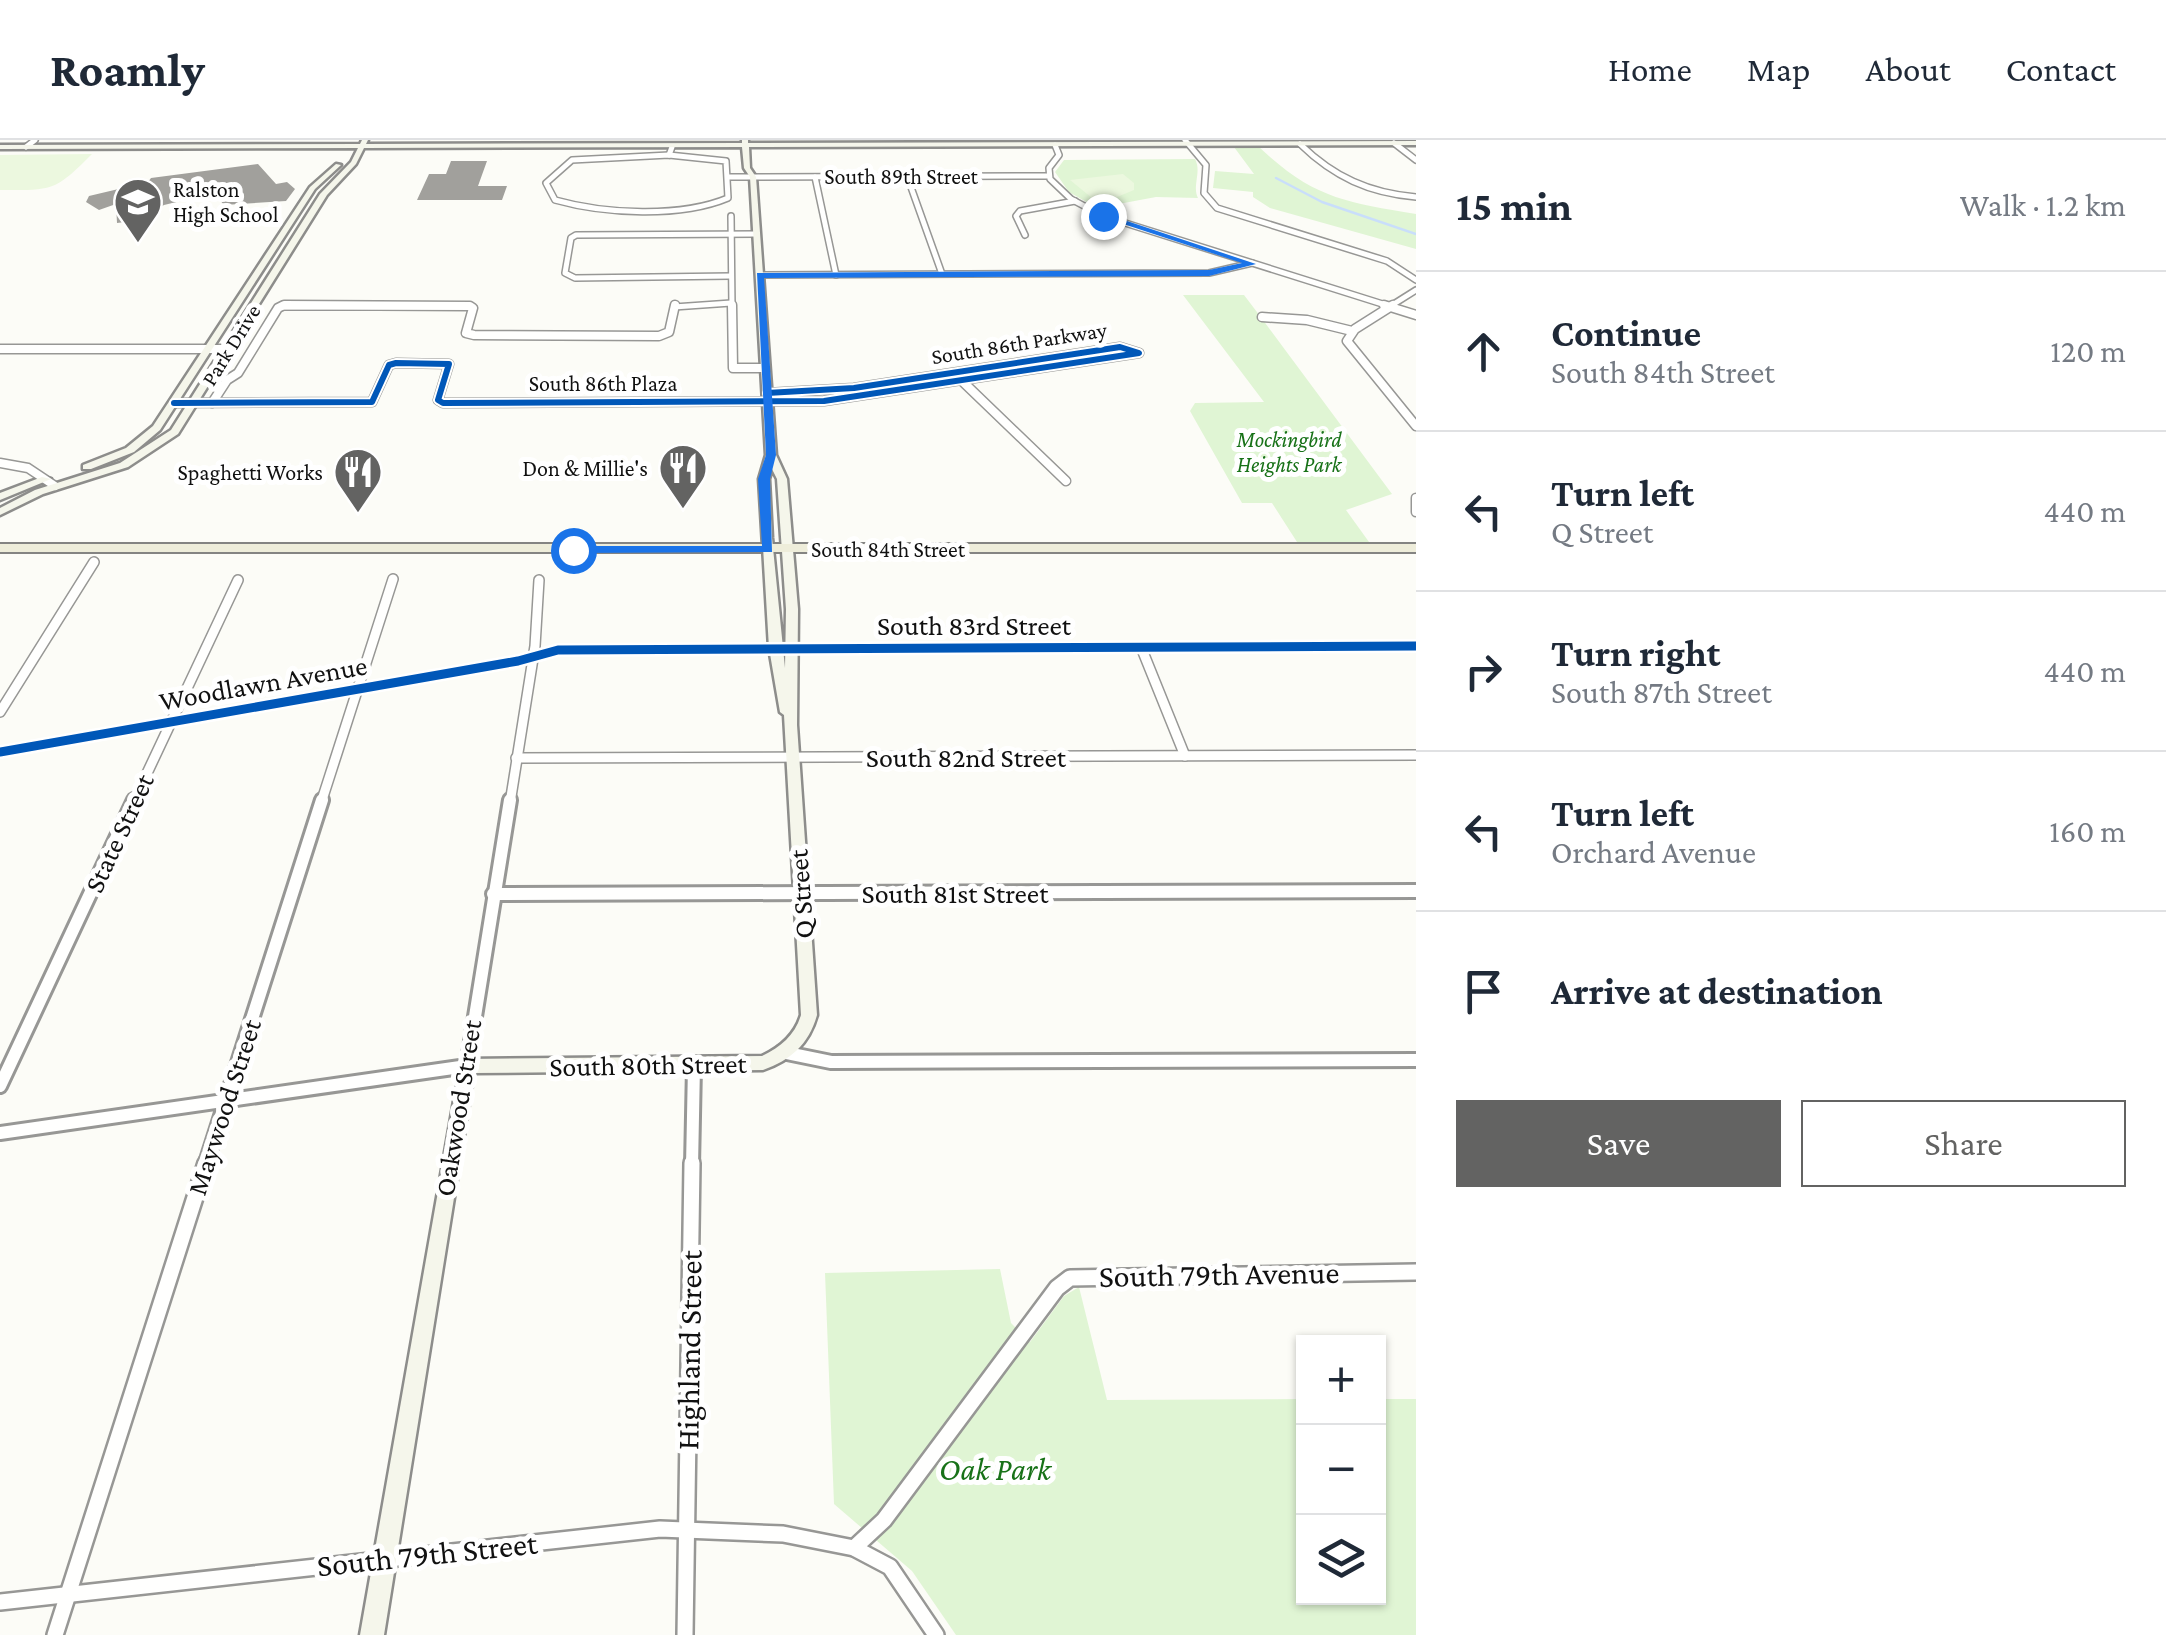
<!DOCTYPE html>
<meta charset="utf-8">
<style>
:root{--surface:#fff;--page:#f6f6f7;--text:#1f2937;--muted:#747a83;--line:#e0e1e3;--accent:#636362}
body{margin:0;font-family:"Crimson Pro",serif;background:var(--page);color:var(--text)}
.controls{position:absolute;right:30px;bottom:30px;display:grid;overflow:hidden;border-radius:0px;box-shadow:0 2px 8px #0004}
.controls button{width:90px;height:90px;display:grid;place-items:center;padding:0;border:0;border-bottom:2px solid var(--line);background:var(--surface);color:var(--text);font:50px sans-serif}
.stop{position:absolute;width:30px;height:30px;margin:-22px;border:8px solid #1a73e8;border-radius:50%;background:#fff}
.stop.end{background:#1a73e8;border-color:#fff;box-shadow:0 2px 10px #0008}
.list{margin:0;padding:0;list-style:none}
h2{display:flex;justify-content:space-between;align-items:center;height:130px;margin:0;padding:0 40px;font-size:42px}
h2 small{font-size:32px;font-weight:400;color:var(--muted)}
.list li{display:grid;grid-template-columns:65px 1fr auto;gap:30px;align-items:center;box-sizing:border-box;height:160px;padding:0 40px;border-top:2px solid var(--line)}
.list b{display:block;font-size:38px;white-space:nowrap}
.list p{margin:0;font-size:32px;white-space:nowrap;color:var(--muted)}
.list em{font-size:32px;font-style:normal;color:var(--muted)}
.actions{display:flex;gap:20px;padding:30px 40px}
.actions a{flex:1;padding:22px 0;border:2px solid var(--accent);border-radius:0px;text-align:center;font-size:35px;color:var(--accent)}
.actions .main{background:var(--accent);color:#fff}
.icon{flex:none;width:55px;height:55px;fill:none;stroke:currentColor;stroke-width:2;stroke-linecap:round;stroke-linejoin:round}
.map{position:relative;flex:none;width:1416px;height:1495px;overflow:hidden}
header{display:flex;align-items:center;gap:60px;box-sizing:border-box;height:140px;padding:0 50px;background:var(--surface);border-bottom:2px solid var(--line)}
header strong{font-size:48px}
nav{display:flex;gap:55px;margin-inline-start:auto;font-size:35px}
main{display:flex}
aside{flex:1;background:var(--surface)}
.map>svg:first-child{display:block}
.green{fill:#e0f5d4}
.pitch{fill:#ecf8df}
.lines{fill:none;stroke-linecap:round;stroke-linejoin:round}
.stream{stroke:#c9defb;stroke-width:2.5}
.building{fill:#a1a09c}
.street-far4-casing{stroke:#979795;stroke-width:8}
.street-far3-casing{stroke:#979795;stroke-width:11}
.street-far2-casing{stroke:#979795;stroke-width:12}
.street-far1-casing{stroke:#979795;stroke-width:18}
.street-casing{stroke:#979795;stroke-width:20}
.secondary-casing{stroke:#8d8d8b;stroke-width:5}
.primary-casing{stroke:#848482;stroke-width:4}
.street-far4{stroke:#fffffe;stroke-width:5}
.street-far3{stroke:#fffffe;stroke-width:8}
.street-far2{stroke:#fffffe;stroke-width:9}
.street-far1{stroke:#fffffe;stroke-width:12}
.street{stroke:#fffffe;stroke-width:15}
.secondary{fill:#f5f6eb;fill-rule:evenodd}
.primary{fill:#eeedda;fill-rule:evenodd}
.cycleway-far1-casing{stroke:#fff;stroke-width:10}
.cycleway-casing{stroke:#fff;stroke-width:14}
.cycleway-far1{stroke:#0057b8;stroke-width:6}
.cycleway{stroke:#0057b8;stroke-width:9}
.route{fill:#1a73e8}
.labels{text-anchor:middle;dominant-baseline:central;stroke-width:10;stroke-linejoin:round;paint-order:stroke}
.far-street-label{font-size:22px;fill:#111;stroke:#fff}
.far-poi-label{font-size:22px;fill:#111;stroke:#fff;text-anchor:end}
.far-park-label{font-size:22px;font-style:italic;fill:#187218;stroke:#fff}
.street-label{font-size:28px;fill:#111;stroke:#fff}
.near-street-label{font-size:32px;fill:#111;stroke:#fff}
.near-park-label{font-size:32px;font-style:italic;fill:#187218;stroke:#fff}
</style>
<header>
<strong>Roamly</strong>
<nav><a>Home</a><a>Map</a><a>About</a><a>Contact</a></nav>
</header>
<main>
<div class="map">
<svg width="1416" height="1495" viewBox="0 0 1416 1495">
<rect width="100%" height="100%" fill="#fcfcf7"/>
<g class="green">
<path d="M1234,7h25c54,51 85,55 157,67v35l-146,-41 -17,-11v-5l-40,-4 2,-17 39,3z"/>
<path d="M1195,19c7,13 -3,26 3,39l-42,-1 -59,11 -28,-16 -14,-20 9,-12z"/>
<path d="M1183,155h61l16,21 132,178 -46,16 23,32h-72l-25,-39h-30l-52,-92 5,-8 69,-1z"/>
<path d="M1000,1129l11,54 19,19 34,-46 15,-9 28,113 196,-1 1,199h74l1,-199h37v236h-460l-44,-64 -78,-67 -9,-231z"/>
</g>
<g class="pitch">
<path d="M92,14c-38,38 -39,36 -92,36v-35z"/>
<path d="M1123,34l11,9v7l-17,7 -25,1 -22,-18z"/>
</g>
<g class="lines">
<path class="stream" d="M1276,38l46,24 94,32"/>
</g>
<g class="building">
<path d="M451,21h36l-9,25h29l-5,14h-85l12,-26h17z"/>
<path d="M258,24l18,20 11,-2 8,7 -9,12 -62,4 -10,-12 -50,12 -8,5 1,8 -40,5 -1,-19 -17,6 -13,-8 3,-6 59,-14 3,-4z"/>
</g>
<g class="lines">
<g class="street-far4-casing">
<g id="street-far4">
<path d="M1185,0l21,25 -2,28 13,15 170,53 29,19"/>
<path d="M1394,3l22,17"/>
<path d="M1300,4c34,33 69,49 116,53"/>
<path d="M1055,5l4,10 -10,13 1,11 21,20 32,17 289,91"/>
<path d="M26,7l9,-7"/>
<path d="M669,15l57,6 2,37c-48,20 -123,16 -173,2l-9,-17 26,-23z"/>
<path d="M669,15l3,-8"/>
<path d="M907,36l35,98"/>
<path d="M728,37l321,-1"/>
<path d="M815,37l21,98"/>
<path d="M731,76l1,91"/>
<path d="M1025,95l-9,-19 4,-5 55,-10"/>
<path d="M760,135l449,-2 43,-10"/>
<path d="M731,136l-156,2 -10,-5 6,-35 5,-3 181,-1"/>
<path d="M279,167h193"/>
<path d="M674,167l57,-4"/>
<path d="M1389,167l27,-17"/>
</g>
</g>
<g class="street-far3-casing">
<g id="street-far3">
<path d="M732,165l1,63h33"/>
<path d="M1384,165l32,10"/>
<path d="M1393,165l-38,24 -8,12 69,85"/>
<path d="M1262,177l45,3 45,11"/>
<path d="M0,209h228"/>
<path d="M961,240l105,101"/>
<path d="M174,263l198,-1 17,-37 7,-2 53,1 -11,36 5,3 381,-2 315,-48 -19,-6 -266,41 -87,5"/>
<path d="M212,263l15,-23 11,-7 40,-65 6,-3 186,1 3,2 -7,25 8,2 185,1 10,-4 6,-27"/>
<path d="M0,323l28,5 27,18"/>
<path d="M1416,358v14"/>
</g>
</g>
<g class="street-far2-casing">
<g id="street-far2">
<path d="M1141,507l44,109"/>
<path d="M0,572l94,-150"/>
<path d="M0,612l518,-91 40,-11 858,-4"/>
<path d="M516,618l900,-3"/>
<path d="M133,663l105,-223"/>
<path d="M321,663l72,-224"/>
<path d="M510,663l25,-157 4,-66"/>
</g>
</g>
<g class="street-far1-casing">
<g id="street-far1">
<path d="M493,754l923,-3"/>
<path d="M782,912l49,10 585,-2"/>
<path d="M0,946l134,-286"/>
<path d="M0,993l467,-67 43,-266"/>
<path d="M205,1026l117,-366"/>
<path d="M692,1026l2,-100"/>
</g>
</g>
<g class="street-casing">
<g id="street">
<path d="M854,1408l30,-28 173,-232 13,-10 346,-6"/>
<path d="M0,1462l660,-73 123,5 71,14 36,19 46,68"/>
<path d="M55,1495l151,-472"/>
<path d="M685,1495l7,-472"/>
</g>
</g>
<g class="secondary-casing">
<g id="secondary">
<path d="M362,0h6l-2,4 376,-1v-3h6v3l668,-2v4l-667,2 1,21 6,9 20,278 11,24 11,130 -1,116 20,290c-8,29 -26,45 -54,55l-289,3 -90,562h-24l101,-574 6,-2 295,-3c19,-9 33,-21 39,-41l-17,-300 -4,-3 -11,-64 -10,-169 7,-24 -16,-278 -6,-9 -2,-21 -378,1 -8,16 -29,31 -149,239 -50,33 -85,27 -43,21v-7l35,-18 85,-27 51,-33 149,-236 31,-32 7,-14 -358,1v-4l360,-1zM772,329l5,10 9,130 -1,59 -13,-130 -3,-59z"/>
<path d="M336,24l5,1 -26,24 -155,241 -26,22 -43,17h-8v-4l43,-17 27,-22 157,-239z"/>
<path d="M42,337l9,2 -51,21v-7z"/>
</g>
</g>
<g class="primary-casing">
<rect id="primary" x="0" y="404" width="1416" height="8"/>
</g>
<use href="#street-far4" class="street-far4"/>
<use href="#street-far3" class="street-far3"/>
<use href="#street-far2" class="street-far2"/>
<use href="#street-far1" class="street-far1"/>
<use href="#street" class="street"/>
<use href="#secondary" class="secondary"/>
<use href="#primary" class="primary"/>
<g class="cycleway-far1-casing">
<path id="cycleway-far1" d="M174,263l198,-1 17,-37 7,-2 53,1 -11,36 5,3 381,-2 315,-48 -19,-6 -266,41 -87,5"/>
</g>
<g class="cycleway-casing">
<path id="cycleway" d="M0,612l518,-91 40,-11 858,-4"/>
</g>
<use href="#cycleway-far1" class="cycleway-far1"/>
<use href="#cycleway" class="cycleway"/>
</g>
<path class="route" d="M1106,74l150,50 -47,12 -445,2 12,177 -6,24 2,73 -199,1 -6,-3 6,-4h189l-4,-67 8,-24 -9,-182 452,-3 33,-7 -143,-47z"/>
<defs>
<g id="school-pin" transform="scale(2.5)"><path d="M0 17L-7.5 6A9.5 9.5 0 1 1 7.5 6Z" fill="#636362" stroke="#fff"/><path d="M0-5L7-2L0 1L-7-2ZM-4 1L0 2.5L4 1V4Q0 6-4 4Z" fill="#fff"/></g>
<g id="restaurant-pin" transform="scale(2.5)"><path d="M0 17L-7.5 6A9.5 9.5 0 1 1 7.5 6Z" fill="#636362" stroke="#fff"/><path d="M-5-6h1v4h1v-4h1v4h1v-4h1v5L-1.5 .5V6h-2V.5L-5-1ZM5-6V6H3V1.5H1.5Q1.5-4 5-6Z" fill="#fff"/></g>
</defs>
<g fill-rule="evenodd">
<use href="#school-pin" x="138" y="62"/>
<use href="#restaurant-pin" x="683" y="328"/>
<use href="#restaurant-pin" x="358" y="332"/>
</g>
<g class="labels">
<g class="far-street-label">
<text x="901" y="36">South 89th Street</text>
<text transform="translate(1019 203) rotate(-9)">South 86th Parkway</text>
<text transform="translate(231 205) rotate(-58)">Park Drive</text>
<text x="603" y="243">South 86th Plaza</text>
<text x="888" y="409">South 84th Street</text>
</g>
<g class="far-poi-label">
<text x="173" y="49" text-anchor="start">Ralston<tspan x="173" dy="25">High School</tspan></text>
<text x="648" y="328">Don &amp; Millie's</text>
<text x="323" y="332">Spaghetti Works</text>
</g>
<g class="far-park-label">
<text x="1289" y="299">Mockingbird<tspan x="1289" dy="25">Heights Park</tspan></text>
</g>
<g class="street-label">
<text x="974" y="485">South 83rd Street</text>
<text transform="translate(263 543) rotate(-10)">Woodlawn Avenue</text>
<text x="966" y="617">South 82nd Street</text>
<text transform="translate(119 693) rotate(-65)">State Street</text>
<text x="955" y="753">South 81st Street</text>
<text transform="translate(801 754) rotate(-94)">Q Street</text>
<text transform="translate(648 925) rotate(-1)">South 80th Street</text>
<text transform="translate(224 967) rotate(-72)">Maywood Street</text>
<text transform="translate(458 968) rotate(-81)">Oakwood Street</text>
</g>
<g class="near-street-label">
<text transform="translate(1219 1134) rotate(-1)">South 79th Avenue</text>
<text transform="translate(689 1210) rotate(-89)">Highland Street</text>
<text transform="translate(427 1414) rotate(-6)">South 79th Street</text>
</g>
<g class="near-park-label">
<text x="995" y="1329">Oak Park</text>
</g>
</g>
</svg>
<div class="controls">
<button>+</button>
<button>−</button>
<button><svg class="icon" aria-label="layers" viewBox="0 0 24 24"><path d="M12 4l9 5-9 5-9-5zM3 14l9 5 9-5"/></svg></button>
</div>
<div class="stop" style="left:573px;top:410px"></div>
<div class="stop end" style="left:1103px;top:76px"></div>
</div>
<aside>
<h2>15 min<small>Walk · 1.2 km</small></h2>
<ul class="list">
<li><svg class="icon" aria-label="ahead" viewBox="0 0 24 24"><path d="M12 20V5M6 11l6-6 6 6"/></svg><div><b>Continue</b><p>South 84th Street</p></div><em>120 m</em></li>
<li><svg class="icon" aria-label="left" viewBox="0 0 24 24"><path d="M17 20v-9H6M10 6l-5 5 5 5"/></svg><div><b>Turn left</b><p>Q Street</p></div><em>440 m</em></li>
<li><svg class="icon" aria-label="right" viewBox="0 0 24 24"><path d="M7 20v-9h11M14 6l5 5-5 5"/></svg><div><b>Turn right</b><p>South 87th Street</p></div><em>440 m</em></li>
<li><svg class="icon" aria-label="left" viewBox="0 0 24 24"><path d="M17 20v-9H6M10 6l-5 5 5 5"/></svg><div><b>Turn left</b><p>Orchard Avenue</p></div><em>160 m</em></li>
<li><svg class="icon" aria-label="arrive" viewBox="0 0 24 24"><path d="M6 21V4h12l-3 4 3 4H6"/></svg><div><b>Arrive at destination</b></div></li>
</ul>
<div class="actions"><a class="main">Save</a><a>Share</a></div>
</aside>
</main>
